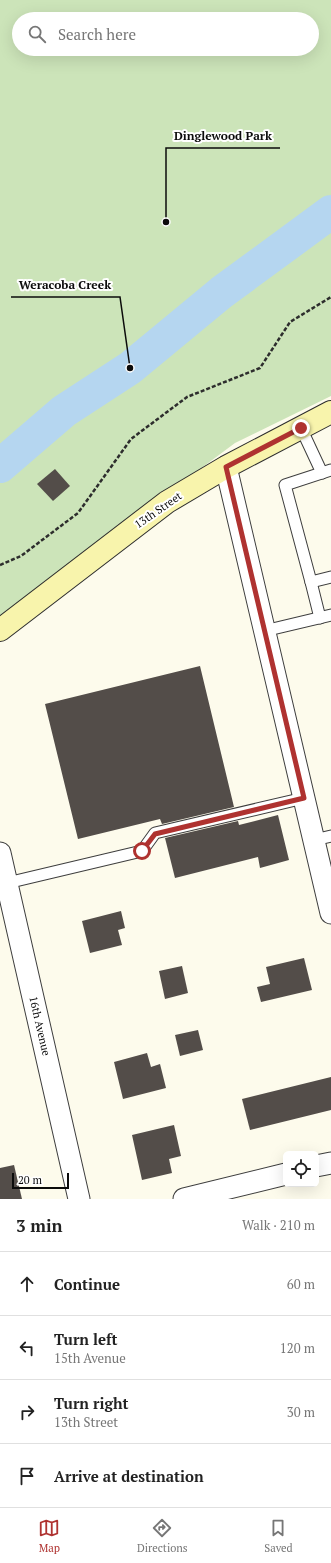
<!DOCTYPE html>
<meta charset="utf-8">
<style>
:root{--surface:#fff;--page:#f2f2f2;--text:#222;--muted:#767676;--line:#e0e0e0;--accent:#af3230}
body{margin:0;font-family:"PT Serif",serif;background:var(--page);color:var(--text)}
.controls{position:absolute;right:12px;bottom:12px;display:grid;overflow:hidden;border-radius:6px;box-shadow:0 4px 16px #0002}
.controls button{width:36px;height:36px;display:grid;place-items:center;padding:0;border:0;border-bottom:1px solid var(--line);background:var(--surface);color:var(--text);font:20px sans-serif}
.scale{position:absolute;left:12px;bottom:10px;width:57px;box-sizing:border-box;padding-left:4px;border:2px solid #0b0b0b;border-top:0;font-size:11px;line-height:14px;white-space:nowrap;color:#0b0b0b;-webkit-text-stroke:3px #fff;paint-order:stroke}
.stop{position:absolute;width:12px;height:12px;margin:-9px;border:3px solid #af3230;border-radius:50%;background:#fff}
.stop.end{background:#af3230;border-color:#fff;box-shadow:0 1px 4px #0008}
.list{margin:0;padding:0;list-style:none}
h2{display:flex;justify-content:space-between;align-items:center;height:52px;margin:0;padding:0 16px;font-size:17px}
h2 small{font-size:13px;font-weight:400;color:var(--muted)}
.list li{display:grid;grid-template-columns:26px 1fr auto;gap:12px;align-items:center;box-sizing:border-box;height:64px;padding:0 16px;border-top:1px solid var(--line)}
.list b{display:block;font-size:15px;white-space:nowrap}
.list p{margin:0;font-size:13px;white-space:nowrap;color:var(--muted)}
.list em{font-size:13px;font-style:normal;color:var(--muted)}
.icon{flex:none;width:22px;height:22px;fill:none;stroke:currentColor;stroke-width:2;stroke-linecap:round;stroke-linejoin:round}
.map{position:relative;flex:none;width:331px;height:1199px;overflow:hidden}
.search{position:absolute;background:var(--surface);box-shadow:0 4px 16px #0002;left:12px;right:12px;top:12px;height:44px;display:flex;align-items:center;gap:10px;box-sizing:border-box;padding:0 14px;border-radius:22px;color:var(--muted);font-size:15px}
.sheet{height:308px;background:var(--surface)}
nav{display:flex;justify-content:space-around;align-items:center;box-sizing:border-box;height:56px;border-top:1px solid var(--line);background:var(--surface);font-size:11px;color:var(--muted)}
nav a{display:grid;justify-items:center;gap:2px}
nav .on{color:var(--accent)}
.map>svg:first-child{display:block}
.green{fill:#cce4b9;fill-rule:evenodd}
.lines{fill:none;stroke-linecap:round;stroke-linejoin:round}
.river{stroke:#b5d6f0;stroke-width:34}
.building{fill:#534d49}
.lane-casing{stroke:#3e3e3e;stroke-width:13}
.street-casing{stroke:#3e3e3e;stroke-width:23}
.secondary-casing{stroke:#2d2d2d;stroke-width:24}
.path{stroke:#2d2d2d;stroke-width:2.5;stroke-dasharray:4 2;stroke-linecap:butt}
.lane{stroke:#fff;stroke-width:11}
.street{stroke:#fff;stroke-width:21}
.secondary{stroke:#f8f4ac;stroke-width:22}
.route{stroke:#af3230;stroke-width:5}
.labels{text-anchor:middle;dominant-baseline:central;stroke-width:4;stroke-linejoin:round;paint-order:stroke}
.street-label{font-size:11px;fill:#0b0b0b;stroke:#fff}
.leader{fill:none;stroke:#0b0b0b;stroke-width:1.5}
.callout-dot{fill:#0b0b0b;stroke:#fff;stroke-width:1.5}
.callout-label{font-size:12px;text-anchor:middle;font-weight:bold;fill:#0b0b0b;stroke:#fff;stroke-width:4;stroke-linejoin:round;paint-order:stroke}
</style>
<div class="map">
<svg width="331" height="1199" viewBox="0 0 331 1199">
<rect width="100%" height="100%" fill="#fdfbec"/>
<path class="green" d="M0,0h331v396l-96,47 -235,175zM19,19h293v30h-293z"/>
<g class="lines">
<path class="river" d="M0,466l64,-55 66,-43 92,-76 109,-80"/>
</g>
<g class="building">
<path d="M55,469l15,17 -17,15 -16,-17z"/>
<path d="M200,666l34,141 -72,17 -2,-5 -82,20 -33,-135z"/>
<path d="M278,815l11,45 -29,8 -2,-11 -83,21 -10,-40 73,-17 1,4z"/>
<path d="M121,911l4,17 -7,2 4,15 -32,8 -8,-32z"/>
<path d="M304,958l8,32 -51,12 -4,-15 13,-3 -4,-17z"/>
<path d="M182,966l6,27 -23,6 -6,-28z"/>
<path d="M198,1030l5,20 -23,6 -5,-21z"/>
<path d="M147,1053l4,14 9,-3 6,24 -43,11 -9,-37z"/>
<path d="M331,1077v33l-81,20 -8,-31z"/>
<path d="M174,1125l7,31 -12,3 3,14 -30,7 -10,-45z"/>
<path d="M14,1165l8,34h-22v-31z"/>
</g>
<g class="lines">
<g class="lane-casing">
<g id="lane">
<path d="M301,428l21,45"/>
<path d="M311,582l-26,-97 46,-15"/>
<path d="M320,618l-9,-36 20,-5"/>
<path d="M264,631l67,-16"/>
<path d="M314,840l17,-4"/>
<path d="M7,883l135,-32 13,-18 149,-35"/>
</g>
</g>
<g class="street-casing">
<g id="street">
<path d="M226,467l105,446"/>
<path d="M0,853l79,346"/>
<path d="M316,1166l15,-3"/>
<path d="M184,1199l102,-25"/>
</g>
</g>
<g class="secondary-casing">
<path id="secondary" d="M0,630l167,-128 59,-35 105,-55"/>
</g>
<path class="path" d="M0,565l21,-9 57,-43 53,-74 56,-42 73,-29 30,-46 41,-25"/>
<use href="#lane" class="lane"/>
<use href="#street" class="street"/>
<use href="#secondary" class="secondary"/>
</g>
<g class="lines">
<path class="route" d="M142,851l13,-17 149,-36 -78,-331 75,-39"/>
</g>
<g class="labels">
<g class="street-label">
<text transform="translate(158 510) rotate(-35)">13th Street</text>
<text transform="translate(40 1026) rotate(77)">16th Avenue</text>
</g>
</g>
<path class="leader" d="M166 222L166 148H280M130 368L120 297H11"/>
<g class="callout-dot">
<circle cx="166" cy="222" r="4"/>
<circle cx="130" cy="368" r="4"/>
</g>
<g class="callout-label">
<text x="223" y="140">Dinglewood Park</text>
<text x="65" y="289">Weracoba Creek</text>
</g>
</svg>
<div class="controls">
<button><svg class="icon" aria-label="locate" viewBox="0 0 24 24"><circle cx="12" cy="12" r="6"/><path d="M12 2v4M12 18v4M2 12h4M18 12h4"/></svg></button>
</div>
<div class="scale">20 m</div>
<div class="stop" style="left:142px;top:851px"></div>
<div class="stop end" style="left:301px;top:428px"></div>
<div class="search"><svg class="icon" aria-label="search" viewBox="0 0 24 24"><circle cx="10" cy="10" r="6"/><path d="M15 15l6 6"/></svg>Search here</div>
</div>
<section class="sheet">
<h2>3 min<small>Walk · 210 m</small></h2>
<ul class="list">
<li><svg class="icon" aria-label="ahead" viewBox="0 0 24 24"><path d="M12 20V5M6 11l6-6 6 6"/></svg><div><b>Continue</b></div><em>60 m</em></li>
<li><svg class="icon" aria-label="left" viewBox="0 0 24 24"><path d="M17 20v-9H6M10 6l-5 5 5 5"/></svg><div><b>Turn left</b><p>15th Avenue</p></div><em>120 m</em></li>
<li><svg class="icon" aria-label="right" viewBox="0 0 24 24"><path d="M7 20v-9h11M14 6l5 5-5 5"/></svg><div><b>Turn right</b><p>13th Street</p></div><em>30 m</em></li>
<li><svg class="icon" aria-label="arrive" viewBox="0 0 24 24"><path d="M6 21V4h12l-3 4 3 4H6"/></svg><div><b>Arrive at destination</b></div></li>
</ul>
</section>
<nav>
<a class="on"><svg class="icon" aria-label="map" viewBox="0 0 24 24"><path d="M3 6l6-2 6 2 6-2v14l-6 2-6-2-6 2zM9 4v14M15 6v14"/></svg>Map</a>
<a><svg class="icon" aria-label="directions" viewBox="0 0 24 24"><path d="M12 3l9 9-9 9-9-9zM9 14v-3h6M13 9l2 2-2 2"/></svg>Directions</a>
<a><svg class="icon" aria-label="saved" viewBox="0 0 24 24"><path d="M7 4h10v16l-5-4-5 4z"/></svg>Saved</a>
</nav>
